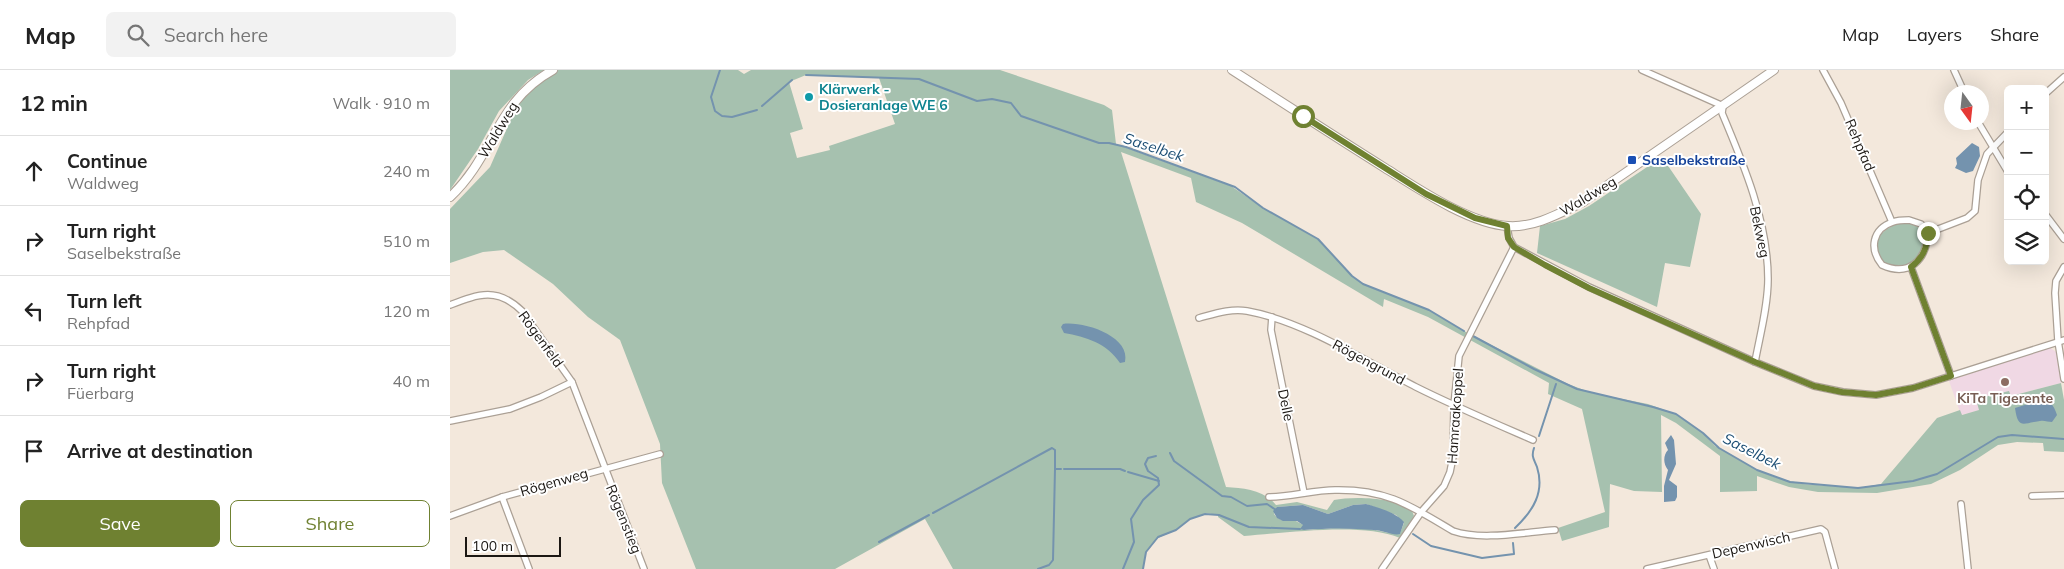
<!DOCTYPE html>
<meta charset="utf-8">
<style>
:root{--surface:#fff;--page:#f2f2f2;--text:#222;--muted:#767676;--line:#e0e0e0;--accent:#6f8131}
body{margin:0;font-family:Mulish,sans-serif;background:var(--page);color:var(--text)}
.controls{position:absolute;right:15px;top:15px;display:grid;overflow:hidden;border-radius:8px;box-shadow:0 5px 20px #0002}
.controls button{width:45px;height:45px;display:grid;place-items:center;padding:0;border:0;border-bottom:1px solid var(--line);background:var(--surface);color:var(--text);font:25px sans-serif}
.compass{position:absolute;left:1494px;top:15px;width:45px;height:45px;border-radius:50%;background:var(--surface);box-shadow:0 5px 20px #0002;rotate:165deg}
.scale{position:absolute;left:15px;bottom:12px;width:96px;box-sizing:border-box;padding-left:5px;border:2px solid #1b1713;border-top:0;font-size:14px;line-height:18px;white-space:nowrap;color:#1b1713;-webkit-text-stroke:4px #fff;paint-order:stroke}
.stop{position:absolute;width:15px;height:15px;margin:-11px;border:4px solid #6f8131;border-radius:50%;background:#fff}
.stop.end{background:#6f8131;border-color:#fff;box-shadow:0 1px 5px #0008}
.list{margin:0;padding:0;list-style:none}
h2{display:flex;justify-content:space-between;align-items:center;height:65px;margin:0;padding:0 20px;font-size:21px}
h2 small{font-size:16px;font-weight:400;color:var(--muted)}
.list li{display:grid;grid-template-columns:32px 1fr auto;gap:15px;align-items:center;box-sizing:border-box;height:70px;padding:0 20px;border-top:1px solid var(--line)}
.list b{display:block;font-size:19px;white-space:nowrap}
.list p{margin:0;font-size:16px;white-space:nowrap;color:var(--muted)}
.list em{font-size:16px;font-style:normal;color:var(--muted)}
.actions{display:flex;gap:10px;padding:15px 20px}
.actions a{flex:1;padding:11px 0;border:1px solid var(--accent);border-radius:8px;text-align:center;font-size:18px;color:var(--accent)}
.actions .main{background:var(--accent);color:#fff}
.icon{flex:none;width:28px;height:28px;fill:none;stroke:currentColor;stroke-width:2;stroke-linecap:round;stroke-linejoin:round}
.map{position:relative;flex:none;width:1614px;height:499px;overflow:hidden}
header{display:flex;align-items:center;gap:30px;box-sizing:border-box;height:70px;padding:0 25px;background:var(--surface);border-bottom:1px solid var(--line)}
header strong{font-size:24px}
nav{display:flex;gap:28px;margin-inline-start:auto;font-size:18px}
.search{width:350px;height:45px;background:var(--page);display:flex;align-items:center;gap:12px;box-sizing:border-box;padding:0 18px;border-radius:8px;color:var(--muted);font-size:19px}
main{display:flex}
aside{flex:1;background:var(--surface)}
.map>svg:first-child{display:block}
.education{fill:#f0d8e4}
.green{fill:#a6c1af;fill-rule:evenodd}
.water{fill:#7493ae}
.lines{fill:none;stroke-linecap:round;stroke-linejoin:round}
.stream{stroke:#7493ae;stroke-width:2}
.minor-casing{stroke:#aba095;stroke-width:8}
.secondary-casing{stroke:#aba095;stroke-width:10}
.minor{stroke:#fff;stroke-width:5.5}
.secondary{stroke:#fff;stroke-width:8}
.route{stroke:#6f8131;stroke-width:6}
.culture-dot{fill:#0f9aa8;stroke:#fff;stroke-width:2}
.transit-dot{fill:#1a4fb4;stroke:#fff;stroke-width:2}
.education-dot{fill:#8d6e63;stroke:#fff;stroke-width:2}
.labels{text-anchor:middle;dominant-baseline:central;stroke-width:4;stroke-linejoin:round;paint-order:stroke}
.culture-label{font-size:14px;font-weight:bold;fill:#0d838f;stroke:#fff;text-anchor:start}
.street-label{font-size:14px;fill:#1b1713;stroke:#fff}
.transit-label{font-size:14px;font-weight:bold;fill:#164399;stroke:#fff;text-anchor:start}
.education-label{font-size:14px;font-weight:bold;fill:#785e54;stroke:#fff}
.water-label{font-size:15px;font-style:italic;fill:#1c4e74;stroke:#fff}
</style>
<header>
<strong>Map</strong>
<div class="search"><svg class="icon" aria-label="search" viewBox="0 0 24 24"><circle cx="10" cy="10" r="6"/><path d="M15 15l6 6"/></svg>Search here</div>
<nav><a>Map</a><a>Layers</a><a>Share</a></nav>
</header>
<main>
<aside>
<h2>12 min<small>Walk · 910 m</small></h2>
<ul class="list">
<li><svg class="icon" aria-label="ahead" viewBox="0 0 24 24"><path d="M12 20V5M6 11l6-6 6 6"/></svg><div><b>Continue</b><p>Waldweg</p></div><em>240 m</em></li>
<li><svg class="icon" aria-label="right" viewBox="0 0 24 24"><path d="M7 20v-9h11M14 6l5 5-5 5"/></svg><div><b>Turn right</b><p>Saselbekstraße</p></div><em>510 m</em></li>
<li><svg class="icon" aria-label="left" viewBox="0 0 24 24"><path d="M17 20v-9H6M10 6l-5 5 5 5"/></svg><div><b>Turn left</b><p>Rehpfad</p></div><em>120 m</em></li>
<li><svg class="icon" aria-label="right" viewBox="0 0 24 24"><path d="M7 20v-9h11M14 6l5 5-5 5"/></svg><div><b>Turn right</b><p>Füerbarg</p></div><em>40 m</em></li>
<li><svg class="icon" aria-label="arrive" viewBox="0 0 24 24"><path d="M6 21V4h12l-3 4 3 4H6"/></svg><div><b>Arrive at destination</b></div></li>
</ul>
<div class="actions"><a class="main">Save</a><a>Share</a></div>
</aside>
<div class="map">
<svg width="1614" height="499" viewBox="0 0 1614 499">
<rect width="100%" height="100%" fill="#f3e8dc"/>
<path class="education" d="M1599,277l7,5 5,31 -50,13 -34,3 3,11 -19,5 -12,-34z"/>
<g class="green">
<path d="M0,0h94l-16,10 -29,31 -21,38 -28,41z"/>
<path d="M103,0h185l6,4 7,-4h249l104,35 8,5 4,34 115,42 32,22 55,31 34,37 15,10 62,24 35,21 104,53 24,9 56,11 28,10 27,19 12,13 42,24 20,8 26,6 55,4 23,-4 56,-66 23,-8 2,5 17,-5 -3,-11 33,-8 2,5 50,-13 3,17v52l-20,-1 -1,-8 -26,-1 -19,3 -38,25 -29,14 -54,9 -59,-1 -29,-5 -32,-11v15l-37,1v-36l-44,-33 -15,-8 1,77 -28,-1 -24,-7 -1,43 -47,14 -4,-13 47,-16 -23,-103 -34,-15 1,-11 -121,-66 -44,-18 -1,8 -141,-84 -46,-21 -5,-24 -70,-26 105,335c18,1 38,3 50,18l21,-3 30,8 7,-10c19,-4 63,-3 78,11l2,5 -14,22c-38,-16 -113,-5 -156,-2l-26,-19v-2l-12,-2 -16,6 -14,11 -18,8 -12,14 -3,17h-190l-28,-50 -90,50h-139l-34,-86 -2,-39 -40,-104 -32,-23 -35,-33 -49,-34 -21,2 -33,11v-54l40,-42 22,-50 17,-31zM356,5l73,3 16,46 -66,22 1,4 -33,8 -7,-25 13,-4 -14,-47zM916,434l30,11 8,8 -4,10c-9,2 -21,-3 -31,-4 -22,-1 -43,-1 -65,1v-5c-3,-1 -6,-3 -8,-4 -9,-2 -16,2 -22,-7l3,-7 26,-2 25,9 25,-9z"/>
<path d="M1212,87l39,57 -11,53 -25,-4 -8,44 -120,-54 3,-27 25,-7 24,-13z"/>
<path d="M1451,153c48,0 11,62 -18,39 -19,-16 0,-35 18,-39z"/>
</g>
<g class="water">
<path d="M1522,73l7,4 1,9 -7,15 -7,2 -11,-5 2,-4 -1,-6z"/>
<path d="M613,254c20,-3 68,12 62,38l-5,1c-13,-20 -34,-26 -56,-30l-3,-6z"/>
<path d="M1589,327c10,2 15,8 18,18l-5,7c-4,0 -8,-2 -12,-1 -17,2 -22,9 -25,-13l13,-4z"/>
<path d="M1221,365l3,5 2,24 -7,16 8,6v11l-2,4 -11,1v-16l4,-16c-5,-6 -5,-15 0,-20l-3,-7z"/>
<path d="M916,434c13,4 29,8 38,18l-4,12c-7,2 -17,-4 -26,-4 -23,-2 -46,-2 -70,0l-4,-1 3,-4 -6,-4h-14l-6,-3 -4,-7 4,-4 26,-2 25,9 25,-9z"/>
</g>
<g class="lines">
<g class="stream">
<path d="M270,0l-9,27 4,14 7,5 10,1 25,-7"/>
<path d="M356,5l113,4 58,22 15,-2 19,4 10,13 78,27h10l17,4 109,40 28,21 55,31 34,37 11,8 66,26 35,21"/>
<path d="M312,36l30,-26"/>
<path d="M1023,266l61,33 43,20 76,18 23,7 27,19 16,15 38,22 33,12 68,6 55,-7 24,-7 61,-37 14,-2 52,4"/>
<path d="M1089,366l17,-52"/>
<path d="M720,383l4,8 48,35 9,1 16,9 20,-2 9,6"/>
<path d="M614,399h56l5,2"/>
<path d="M678,402l31,9"/>
<path d="M483,443l119,-65 3,2v19"/>
<path d="M1065,458c18,-17 30,-36 22,-61 -3,-8 -6,-10 -3,-19"/>
<path d="M963,464l18,12 51,12 32,-4 -1,-11"/>
<path d="M429,472l50,-27"/>
<path d="M588,499l11,-4 4,-5 2,-91h6"/>
<path d="M673,499l11,-27 -3,-23 12,-19 16,-15 -1,-7 -10,-7 -3,-7 3,-6 8,-2"/>
<path d="M693,499l3,-17 12,-15 18,-7 14,-11 15,-5 14,1 30,12 51,2"/>
</g>
<g class="minor-casing">
<g id="minor">
<path d="M1192,0l81,36 -1,7c22,52 46,109 46,166 0,27 -8,56 -13,83"/>
<path d="M1373,0l18,33 51,119"/>
<path d="M1504,0l10,22"/>
<path d="M1595,24l19,-17"/>
<path d="M1528,52l30,50"/>
<path d="M1595,144l19,25"/>
<path d="M1459,150l12,4 7,9c-2,28 -19,44 -46,32 -13,-16 -10,-36 11,-43 5,-2 11,-2 16,-2z"/>
<path d="M1057,156l2,12 5,9 75,40 166,75 59,24 29,6 33,3 37,-7 151,-48"/>
<path d="M1478,163l39,-15 8,-7 3,-31 9,-26 21,-22"/>
<path d="M1461,197l40,109"/>
<path d="M1614,197l-8,14 -1,12 3,48 6,38"/>
<path d="M0,235c29,-11 47,-18 72,6l50,71 72,187"/>
<path d="M822,247l-1,13 33,163"/>
<path d="M749,248c15,-4 32,-10 48,-7 56,10 118,50 169,76 38,19 78,36 117,53"/>
<path d="M0,351l60,-12 31,-12 31,-15"/>
<path d="M1582,426l32,-1"/>
<path d="M52,427l27,72"/>
<path d="M819,427c22,0 44,-7 66,-7 52,-1 76,16 118,41 29,10 72,1 102,-1"/>
<path d="M1511,434l7,65"/>
<path d="M0,446l52,-19 158,-43"/>
<path d="M1259,485l5,14"/>
<path d="M932,499l40,-58 22,-25 6,-14 3,-15 1,-52 5,-49 55,-109"/>
<path d="M1197,499l174,-40 4,3 10,37"/>
</g>
</g>
<g class="secondary-casing">
<g id="secondary">
<path d="M782,0c51,33 102,66 153,98 32,20 85,56 123,58 26,2 52,-13 75,-24l191,-132"/>
<path d="M0,127c45,-42 45,-95 103,-127"/>
</g>
</g>
<use href="#minor" class="minor"/>
<use href="#secondary" class="secondary"/>
</g>
<g class="lines">
<path class="route" d="M853,46l123,78 49,24 32,8 1,12 6,9 31,18 44,23 166,74 59,24 28,6 34,3 37,-7 38,-12 -40,-109c12,-9 16,-19 17,-34"/>
</g>
<circle class="culture-dot" cx="359" cy="27" r="5"/>
<rect class="transit-dot" x="1177" y="85" width="10" height="10" rx="2.5"/>
<circle class="education-dot" cx="1555" cy="312" r="5"/>
<g class="labels">
<g class="culture-label">
<text x="369" y="19">Klärwerk -<tspan x="369" dy="16">Dosieranlage WE 6</tspan></text>
</g>
<g class="street-label">
<text transform="translate(48 60) rotate(-59)">Waldweg</text>
<text transform="translate(1410 75) rotate(67)">Rehpfad</text>
<text transform="translate(1138 126) rotate(-31)">Waldweg</text>
<text transform="translate(1310 162) rotate(78)">Bekweg</text>
<text transform="translate(91 269) rotate(54)">Rögenfeld</text>
<text transform="translate(919 292) rotate(28)">Rögengrund</text>
<text transform="translate(836 335) rotate(78)">Delle</text>
<text transform="translate(1005 346) rotate(-86)">Hamraakoppel</text>
<text transform="translate(104 412) rotate(-16)">Rögenweg</text>
<text transform="translate(174 449) rotate(68)">Rögenstieg</text>
<text transform="translate(1301 475) rotate(-13)">Depenwisch</text>
</g>
<g class="transit-label">
<text x="1192" y="90">Saselbekstraße</text>
</g>
<g class="education-label">
<text x="1555" y="328">KiTa Tigerente</text>
</g>
<g class="water-label">
<text transform="translate(704 77) rotate(18)">Saselbek</text>
<text transform="translate(1302 381) rotate(27)">Saselbek</text>
</g>
</g>
</svg>
<div class="controls">
<button>+</button>
<button>−</button>
<button><svg class="icon" aria-label="locate" viewBox="0 0 24 24"><circle cx="12" cy="12" r="6"/><path d="M12 2v4M12 18v4M2 12h4M18 12h4"/></svg></button>
<button><svg class="icon" aria-label="layers" viewBox="0 0 24 24"><path d="M12 4l9 5-9 5-9-5zM3 14l9 5 9-5"/></svg></button>
</div>
<svg class="compass" viewBox="-18 -18 36 36"><path d="M0-13l5 13h-10z" fill="#e53935"/><path d="M0 13l5-13h-10z" fill="#767676"/></svg>
<div class="scale">100 m</div>
<div class="stop" style="left:853px;top:46px"></div>
<div class="stop end" style="left:1478px;top:163px"></div>
</div>
</main>
